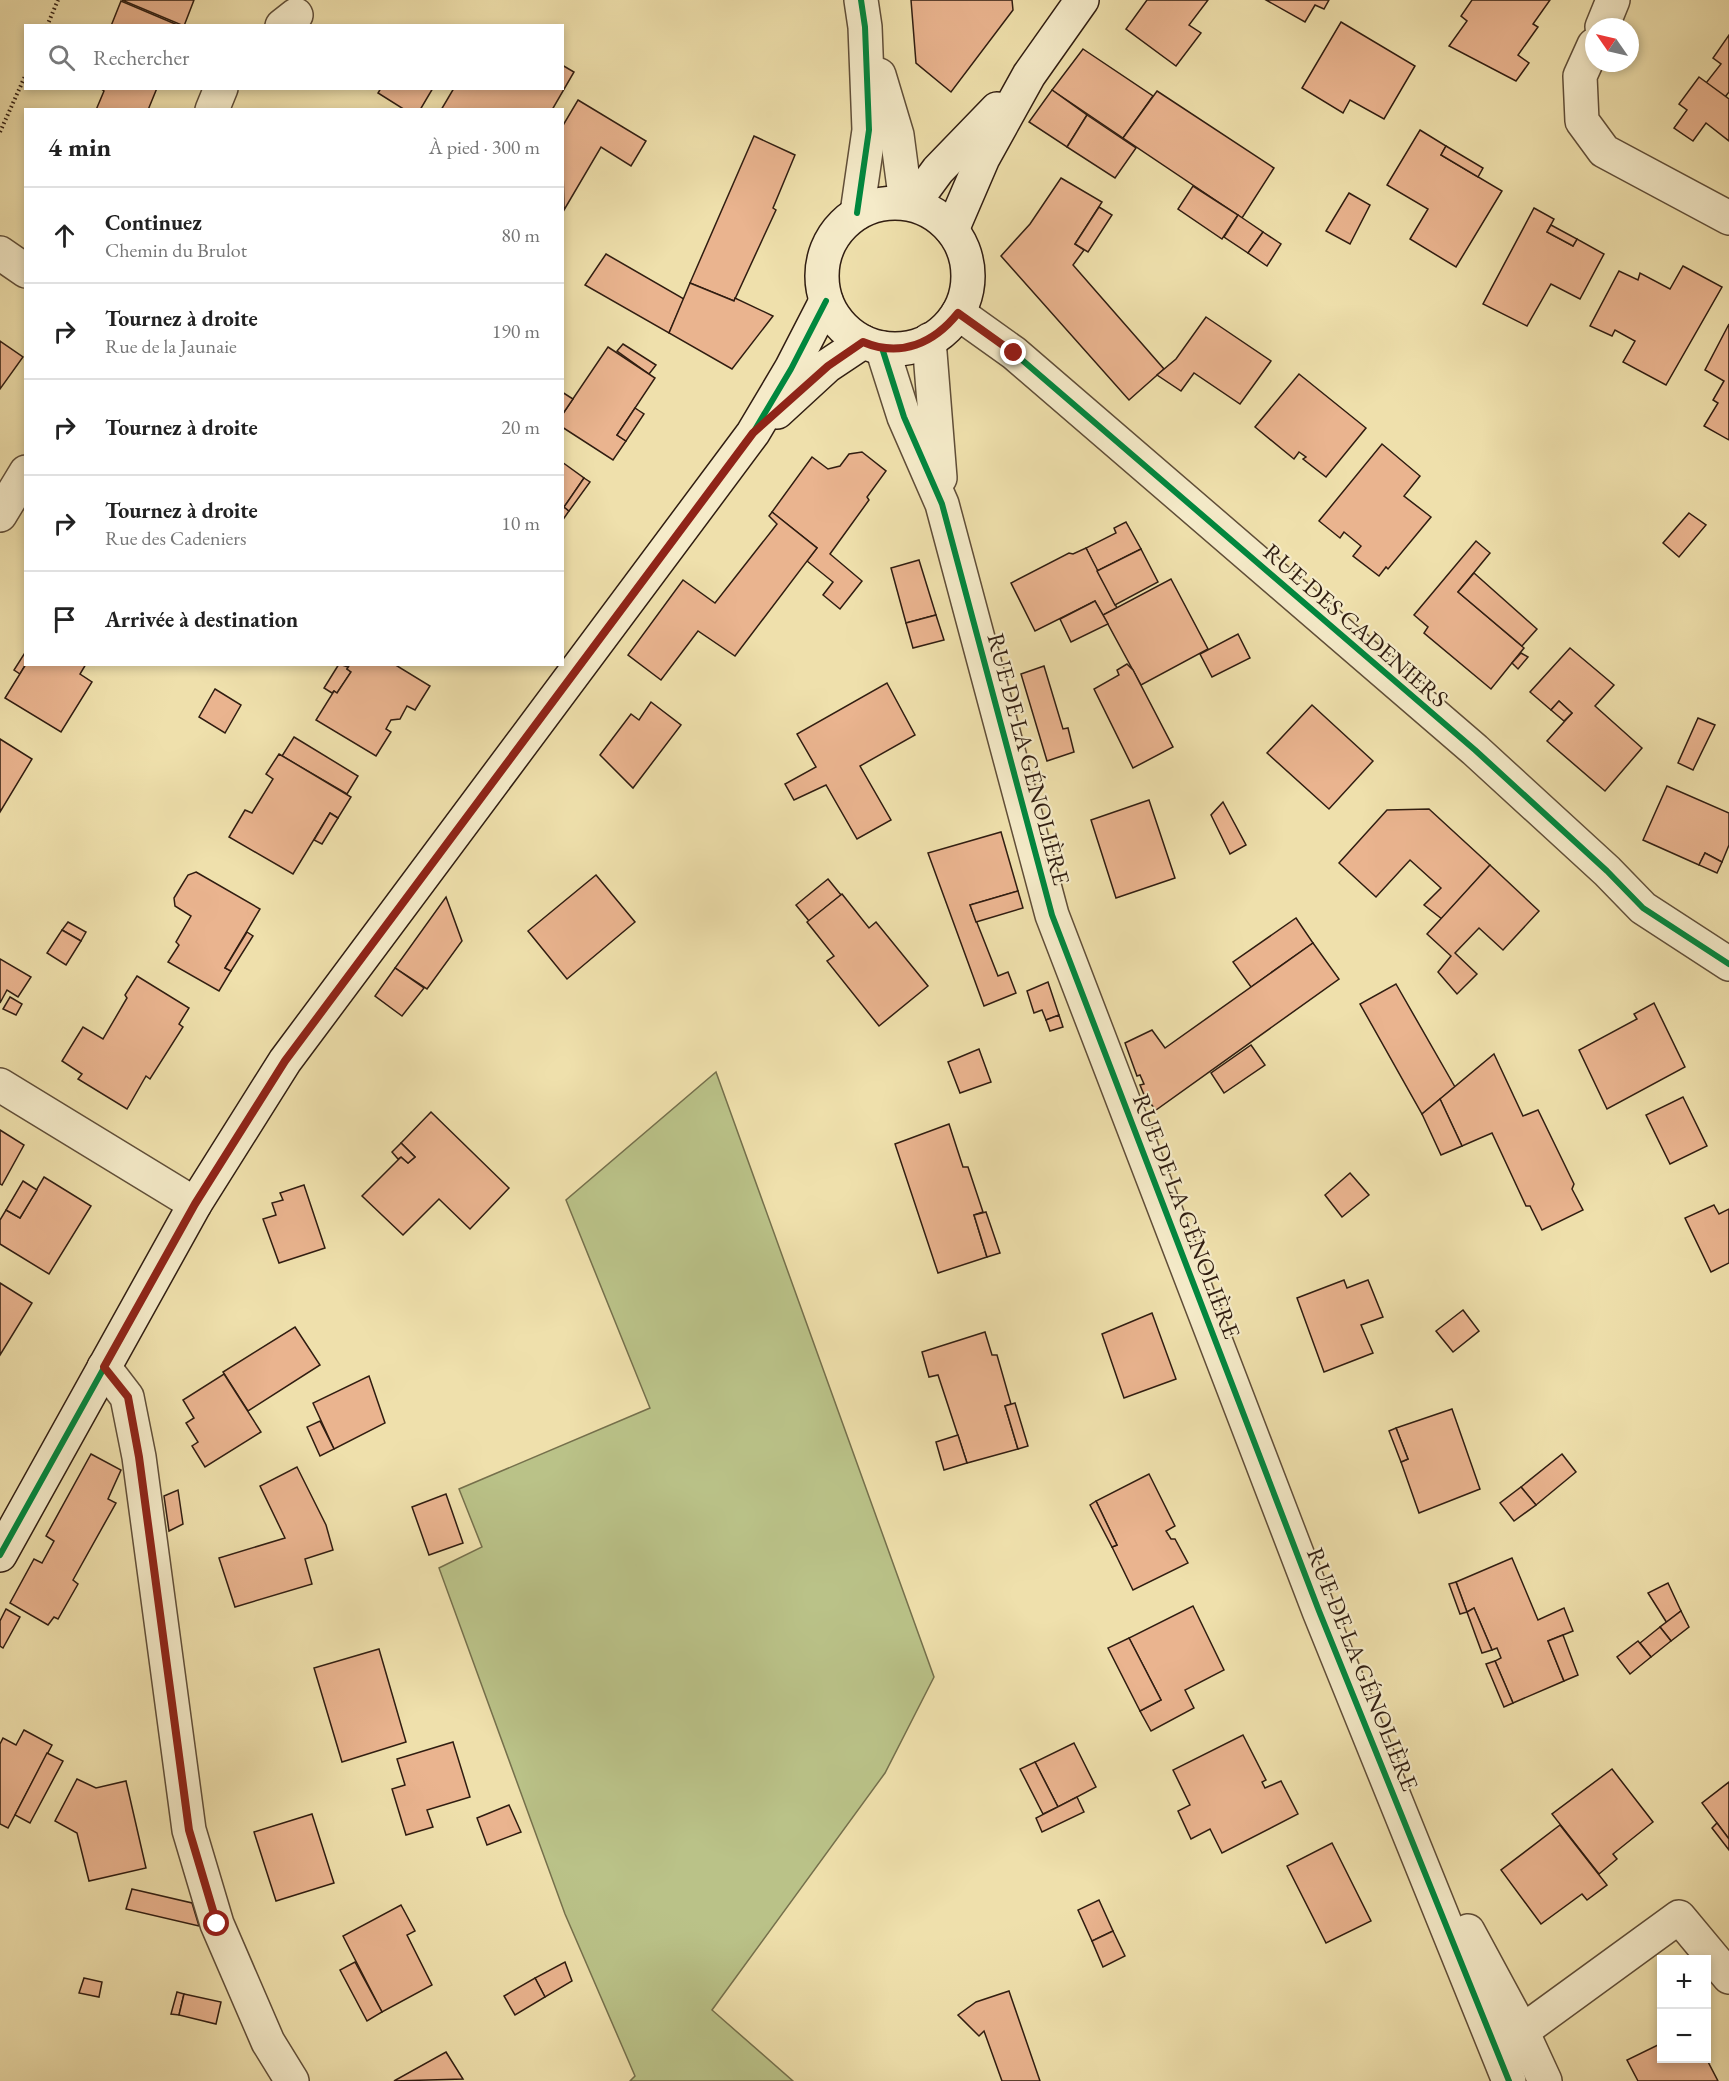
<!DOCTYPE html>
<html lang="fr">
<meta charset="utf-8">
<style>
:root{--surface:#fff;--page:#f2f2f2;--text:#222;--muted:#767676;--line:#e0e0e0}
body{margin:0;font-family:"EB Garamond",serif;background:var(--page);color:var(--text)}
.controls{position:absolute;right:18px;bottom:18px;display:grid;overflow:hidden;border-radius:0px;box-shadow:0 3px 9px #0003}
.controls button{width:54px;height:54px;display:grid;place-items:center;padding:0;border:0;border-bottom:2px solid var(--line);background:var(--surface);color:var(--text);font:30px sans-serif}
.compass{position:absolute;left:1585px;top:18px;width:54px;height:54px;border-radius:50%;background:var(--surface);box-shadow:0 3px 9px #0003;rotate:304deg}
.stop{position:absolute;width:18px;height:18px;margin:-14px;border:4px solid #8f2418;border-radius:50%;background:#fff}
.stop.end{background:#8f2418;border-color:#fff;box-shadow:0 2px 6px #0008}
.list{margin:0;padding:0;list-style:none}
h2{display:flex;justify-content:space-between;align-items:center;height:78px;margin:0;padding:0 24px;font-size:26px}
h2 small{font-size:20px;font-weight:400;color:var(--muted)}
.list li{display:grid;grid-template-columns:39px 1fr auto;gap:18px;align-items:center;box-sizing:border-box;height:96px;padding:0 24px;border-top:2px solid var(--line)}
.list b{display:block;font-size:22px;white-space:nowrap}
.list p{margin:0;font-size:20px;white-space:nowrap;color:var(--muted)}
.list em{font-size:20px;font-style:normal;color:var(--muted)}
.icon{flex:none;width:33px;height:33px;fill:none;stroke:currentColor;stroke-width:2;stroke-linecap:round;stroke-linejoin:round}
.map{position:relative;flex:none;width:1729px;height:2081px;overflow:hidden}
.search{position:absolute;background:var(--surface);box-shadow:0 3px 9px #0003;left:24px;top:24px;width:540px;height:66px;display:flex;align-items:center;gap:15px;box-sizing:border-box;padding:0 21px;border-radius:0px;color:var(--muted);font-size:22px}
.panel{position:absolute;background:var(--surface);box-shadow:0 3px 9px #0003;left:24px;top:108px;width:540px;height:558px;border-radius:0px}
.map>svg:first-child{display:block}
.green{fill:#bac288;stroke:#75704c;stroke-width:1.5}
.building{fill:#eab48f;stroke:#301d11;stroke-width:1.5}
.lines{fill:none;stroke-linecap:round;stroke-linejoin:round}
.minor-casing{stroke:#604e38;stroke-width:36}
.tertiary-casing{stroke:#604e38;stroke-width:36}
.secondary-casing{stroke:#301d11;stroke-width:36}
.path{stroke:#301d11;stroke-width:4;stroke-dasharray:1.5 3;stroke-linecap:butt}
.minor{stroke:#f5ebc9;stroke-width:33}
.tertiary{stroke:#f5ebc9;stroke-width:33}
.secondary{stroke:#f5ebc9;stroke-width:33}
.cycleway-casing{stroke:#f5ebc9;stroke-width:10}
.cycleway{stroke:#00873e;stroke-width:6}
.route{stroke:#8f2418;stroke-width:8}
.labels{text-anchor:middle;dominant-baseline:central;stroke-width:4.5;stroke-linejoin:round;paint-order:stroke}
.street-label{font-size:24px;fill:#301d11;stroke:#f5ebc9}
</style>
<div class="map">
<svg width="1729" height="2081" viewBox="0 0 1729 2081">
<rect width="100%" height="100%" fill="#efe0ac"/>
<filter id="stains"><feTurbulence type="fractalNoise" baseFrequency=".00333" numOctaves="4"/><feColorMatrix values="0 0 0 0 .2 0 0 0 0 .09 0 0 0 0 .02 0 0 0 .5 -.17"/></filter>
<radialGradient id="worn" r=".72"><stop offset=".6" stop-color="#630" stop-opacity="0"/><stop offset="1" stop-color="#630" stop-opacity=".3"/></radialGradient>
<path class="green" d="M716,1072l218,605 -49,96 -173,237 81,71h-163l5,-5 -70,-162 -126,-346 43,-21 -23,-58 191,-81 -84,-208z"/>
<g class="building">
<path d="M122,0h72l-10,26z"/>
<path d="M911,0h101l1,10 -62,82 -35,-29z"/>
<path d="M1147,0h61l-19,25 12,8 -25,33 -50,-37z"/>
<path d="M1266,0h63l-5,9 -9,-4 -10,17z"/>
<path d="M1472,0h78l-17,24 5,3 -20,28 11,8 -13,18 -67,-35 18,-25 -6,-5z"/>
<path d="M121,1l59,25h-69z"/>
<path d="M1341,22l74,44 -31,53 -34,-19 -7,13 -41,-25z"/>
<path d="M1729,35v57l-4,5 -19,-14 15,-19 -8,-6z"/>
<path d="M1083,49l70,47 -30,42 -71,-48z"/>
<path d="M562,65l12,7 -22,38h-111l13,-22h108z"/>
<path d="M1699,77l30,22v42l-23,-18 -13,18 -19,-13 13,-18 -8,-6z"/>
<path d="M100,88h57l-9,22h-52l8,-19z"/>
<path d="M381,88h52l-13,22h-15l-27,-17z"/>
<path d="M1052,90l35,25 -20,32 -38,-25z"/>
<path d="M1157,91l117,77 -32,50 -119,-80z"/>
<path d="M578,100l68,41 -15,25 -30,-19 -37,63 -2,-83z"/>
<path d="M1087,115l49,33 -21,30 -48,-31z"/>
<path d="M1420,130l26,16 -5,9 61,36 -46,76 -46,-28 18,-30 -41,-24z"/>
<path d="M754,136l41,19 -22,53 3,2 -42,91 -44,-18z"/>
<path d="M1446,146l37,22 -5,9 -37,-22z"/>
<path d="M1061,178l41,24 -27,42 9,6 -11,15 91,104 -35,31 -128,-144 29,-32z"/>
<path d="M1193,186l45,29 -16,24 -44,-30z"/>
<path d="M1349,193l21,12 -20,39 -24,-13z"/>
<path d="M1099,207l13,8 -24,37 -13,-8z"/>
<path d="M1534,208l20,11 -7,13 26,14 4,-7 27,15 -24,45 -29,-15 -24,42 -44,-22z"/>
<path d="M1238,215l25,17 -15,21 -24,-16z"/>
<path d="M1551,225l26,14 -4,7 -26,-14z"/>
<path d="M1263,232l18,12 -14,22 -19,-13z"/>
<path d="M606,254l78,45 -15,34 -84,-48z"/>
<path d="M1683,266l39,21 -56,98 -43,-23 12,-21 -20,-11 -3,6 -22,-10 29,-55 19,9 2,-7 30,16z"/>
<path d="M690,283l44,18 1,-3 38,18 -41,53 -63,-36z"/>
<path d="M1206,317l65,44 -31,43 -46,-31 -13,18 -24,-16 19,-16z"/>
<path d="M1729,324v116l-25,-14 14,-23 -5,-3 11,-19 -19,-11z"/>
<path d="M0,341l23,16 -23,32z"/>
<path d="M623,344l33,21 -7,9 -32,-23z"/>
<path d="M608,347l47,31 -38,57 9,6 -13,19 -51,-33v-12z"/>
<path d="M1299,374l67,54 -40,49 -23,-18 3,-2 -7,-5 -5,7 -39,-32z"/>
<path d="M562,392l11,7 -11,16z"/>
<path d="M635,408l9,6 -18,27 -9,-6z"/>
<path d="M1382,444l38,32 -16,20 27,21 -43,52 -2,-2 -7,9 -26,-20 8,-10 -17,-14 -4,6 -21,-17z"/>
<path d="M862,452l24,19 -19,26 2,3 -39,54 32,27 -22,28 -17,-14 10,-13 -26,-21 10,-13 -45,-36 40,-55 16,12 12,-3 9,-12z"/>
<path d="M562,462l22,16 -20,29 5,4 -7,10z"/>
<path d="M584,478l6,4 -21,29 -5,-4z"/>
<path d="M772,512l45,36 -82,108 -37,-25 -37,49 -33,-25 55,-75 32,23 62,-79 -8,-8z"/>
<path d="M1689,513l17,12 -27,32 -16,-14z"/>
<path d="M1126,522l15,27 -44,22 -11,-23 30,-15 -2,-5z"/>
<path d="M1476,541l14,12 -32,39 66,56 -33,41 -67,-56 4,-6 -14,-12z"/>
<path d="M1086,548l31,60 -14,7 -8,-14 -60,30 -24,-48 58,-30 4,1z"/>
<path d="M1141,549l17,33 -43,23 -18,-34z"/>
<path d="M919,560l17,55 -30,8 -15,-55z"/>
<path d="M1474,573l63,56 -15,17 -64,-54z"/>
<path d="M1171,579l37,70 -67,36 -38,-70z"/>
<path d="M1095,601l13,23 -37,18 -11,-23z"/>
<path d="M936,615l8,25 -31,8 -7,-25z"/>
<path d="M1238,634l12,24 -38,19 -12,-23z"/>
<path d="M1570,648l44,37 -19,21 47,42 -37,43 -58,-50 25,-28 -13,-12 -8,9 -21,-18z"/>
<path d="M26,651v13l-6,10 -6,-4z"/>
<path d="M1521,653l7,4 -10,12 -6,-6z"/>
<path d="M26,664h60l-6,10 12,8 -31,50 -56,-34z"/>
<path d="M339,664l9,3 -1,2 4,3 -14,21 -3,-2 -2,2 -8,-5z"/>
<path d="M350,664h44l36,22 -15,24 -8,-4 -7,13 -9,1 -5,9 5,3 -15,24 -60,-36 18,-29 3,2 14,-21 -4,-3z"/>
<path d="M1127,664l6,6 40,77 -40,21 -39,-79 25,-14 -2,-5z"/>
<path d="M1044,666l19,63 5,-1 6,24 -27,9 -26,-87z"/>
<path d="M887,683l28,52 -55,31 31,54 -34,19 -31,-54 -32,15 -9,-16 31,-17 -19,-33z"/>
<path d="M215,689l26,16 -16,28 -26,-16z"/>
<path d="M1559,701l13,12 -8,8 -13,-11z"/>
<path d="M651,702l30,23 -48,63 -33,-33 31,-41 8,6z"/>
<path d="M1312,705l61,56 -44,48 -62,-56z"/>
<path d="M1698,718l17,7 -22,45 -15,-7z"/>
<path d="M294,737l64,39 -11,18 -65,-38z"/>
<path d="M0,739l32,20 -32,53z"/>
<path d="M279,754l72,43 -13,21 -8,-5 -37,61 -64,-37 16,-27 7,3 21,-34 -7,-5z"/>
<path d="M1667,786l62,27v32l-7,17 -17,-9 -6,12 -56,-25z"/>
<path d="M1149,800l26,78 -59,20 -25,-78z"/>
<path d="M1223,802l23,43 -16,9 -19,-39z"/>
<path d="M1429,809l61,56 -48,54 -18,-14 17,-17 -31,-28 -34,37 -37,-34 48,-53z"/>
<path d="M330,813l8,5 -16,26 -8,-4z"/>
<path d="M1001,832l17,59 -48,14 28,71 10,-4 8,21 -32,13 -56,-153z"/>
<path d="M1705,853l17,9 -5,11 -18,-8z"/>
<path d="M1490,865l49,46 -36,39 -24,-22 -24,25 22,21 -20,20 -19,-22 13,-16 -24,-22z"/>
<path d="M196,872l64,37 -35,59 6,3 -12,20 -51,-29 11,-17 -3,-3 15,-26 -16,-10 -1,-8 14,-23z"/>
<path d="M596,875l39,47 -68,57 -39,-48z"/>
<path d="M828,879l13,16 -32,26 -13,-16z"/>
<path d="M1018,891l5,17 -47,14 -6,-17z"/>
<path d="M842,894l27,34 7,-6 52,64 -49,40 -52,-65 7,-5 -27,-34z"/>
<path d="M446,897l16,44 -35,48 -32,-21z"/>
<path d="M1296,918l17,25 -62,44 -18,-25z"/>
<path d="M68,922l18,10 -5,9 -19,-11z"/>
<path d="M62,930l19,11 -15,24 -19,-12z"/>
<path d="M247,932l6,4 -22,35 -6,-3z"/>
<path d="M1313,943l26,36 -183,131 -11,-13 -5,-12 4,-1 -4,-9 -3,1 -12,-33 27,-13 13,18z"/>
<path d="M0,959l31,18 -13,20 -11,-7 -7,13z"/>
<path d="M395,968l29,20 -22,28 -27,-20z"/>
<path d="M137,976l52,32 -10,16 4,3 -33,52 -4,-3 -19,33 -49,-30 4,-5 -20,-13 21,-34 20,12 24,-41 -2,-3z"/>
<path d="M1048,982l11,33 -13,5 -4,-10 -8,3 -7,-22z"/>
<path d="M1396,984l59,103 -33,27 -62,-110z"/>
<path d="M10,997l12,7 -6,11 -13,-6z"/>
<path d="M1654,1003l31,64 -78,42 -28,-59 58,-31 -3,-5z"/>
<path d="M1059,1015l4,12 -13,4 -4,-11z"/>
<path d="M1251,1045l14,20 -41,28 -13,-20z"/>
<path d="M979,1049l12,33 -31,11 -12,-31z"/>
<path d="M1494,1054l29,62 15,-6 36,74 -2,5 11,21 -41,20 -12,-24h-4l-34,-73 -30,13 -22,-47z"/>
<path d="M1683,1097l24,49 -37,18 -24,-49z"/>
<path d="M1440,1099l22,47 -21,9 -19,-41z"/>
<path d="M431,1112l78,76 -39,41 -31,-30 -36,36 -41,-39 39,-39 7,6 7,-6 -14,-14z"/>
<path d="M949,1124l14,43h5l15,45 -9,3 13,42 -49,16 -43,-129z"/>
<path d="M0,1130l24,15 -22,40 -2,-1z"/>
<path d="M401,1143l14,14 -7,6 -7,-6 -3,2 -6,-7z"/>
<path d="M1350,1173l19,22 -27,22 -17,-22z"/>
<path d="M44,1177l47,29 -42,68 -49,-30v-24l6,-10 14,8z"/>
<path d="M23,1181l14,9 -17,28 -14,-8z"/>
<path d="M304,1185l21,63 -46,15 -16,-44 13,-4 -4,-12 11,-3 -3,-7z"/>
<path d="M1714,1205l5,9 10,-5v54l-18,9 -26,-54z"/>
<path d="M986,1212l14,41 -13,4 -13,-42z"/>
<path d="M1344,1280l3,8 21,-8 15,37 -22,8 12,28 -49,19 -27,-74z"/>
<path d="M0,1283l32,20 -32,52z"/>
<path d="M1463,1310l16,21 -26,21 -17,-21z"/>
<path d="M1152,1313l24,66 -52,19 -22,-64z"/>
<path d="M295,1327l25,38 -72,46 -25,-39z"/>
<path d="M985,1332l7,23h5l14,49 -6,2 13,43 -51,14 -29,-88 -9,2 -7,-25z"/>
<path d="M224,1374l37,58 -56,35 -13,-21 6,-4 -12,-19 8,-5 -11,-18z"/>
<path d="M369,1376l16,47 -51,26 -21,-46z"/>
<path d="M1015,1403l13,43 -10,3 -13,-43z"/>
<path d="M1452,1409l28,80 -61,24 -18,-51 7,-3 -12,-31z"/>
<path d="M320,1421l14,28 -14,7 -13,-29z"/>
<path d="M1396,1428l12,31 -7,3 -12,-31z"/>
<path d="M958,1435l9,28 -23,7 -8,-28z"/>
<path d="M91,1454l30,16 -13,29 8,4 -43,77 5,4 -20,35 -4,-2 -6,8 -38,-22 24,-44 8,4 12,-22 -8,-5z"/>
<path d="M1562,1454l14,18 -40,33 -15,-18z"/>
<path d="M297,1467l29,58 7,25 -28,9 7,25 -77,23 -16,-49 66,-20 -25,-52z"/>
<path d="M1149,1474l26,52 -9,5 5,8h4l13,24 -55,27 -21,-43 5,-2 -21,-44z"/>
<path d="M1521,1487l15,18 -22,16 -14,-18z"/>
<path d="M178,1490l5,34 -14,7 -5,-35z"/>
<path d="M446,1494l17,49 -34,12 -17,-48z"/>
<path d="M1096,1501l21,44 -5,2 -22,-42z"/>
<path d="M1512,1558l26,62 26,-12 9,23 -25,10 16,40 -51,22 -18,-42 6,-3 -4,-10 -5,2 -18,-42 -7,4 -11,-30z"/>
<path d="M1456,1582l11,30 -7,2 -11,-30z"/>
<path d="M1668,1583l13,28 -14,12 -19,-30z"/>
<path d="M1193,1606l31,64 -39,20 9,18 -43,23 -11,-20 21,-11 -32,-62z"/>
<path d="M1474,1608l18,42 -10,3 -15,-41z"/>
<path d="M6,1609l14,8 -17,31 -3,-2v-25z"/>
<path d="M1681,1611l8,16 -18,14 -11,-14z"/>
<path d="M1660,1627l11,14 -20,16 -11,-14z"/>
<path d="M1563,1635l15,40 -14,6 -16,-40z"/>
<path d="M1129,1638l32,62 -21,11 -32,-63z"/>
<path d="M1638,1641l13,16 -21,17 -13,-17z"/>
<path d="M379,1649l27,93 -64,20 -28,-94z"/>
<path d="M1495,1661l18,42 -9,4 -18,-43z"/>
<path d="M24,1730l28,15 -44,83 -8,-4v-80l3,-6 13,7z"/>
<path d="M1243,1735l23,45 -4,2 3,6 16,-7 17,33 -76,39 -12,-24 -19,10 -13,-28 12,-6 -17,-35z"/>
<path d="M453,1742l17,55 -43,13 6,17 -27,8 -14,-46 13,-4 -8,-26z"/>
<path d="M1074,1743l22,44 -38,20 -23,-45z"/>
<path d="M47,1753l16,8 -33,62 -15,-8z"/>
<path d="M1035,1762l23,45 -15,7 -23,-45z"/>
<path d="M1612,1769l41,53 -40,32 4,5 -18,15 -47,-60z"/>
<path d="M77,1779l19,9 30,-7 20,87 -57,13 -12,-48 -22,-12z"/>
<path d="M1729,1782v57l-27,-36z"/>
<path d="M1077,1797l7,15 -42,20 -6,-14z"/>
<path d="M509,1805l12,27 -34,13 -10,-27z"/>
<path d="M312,1814l22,69 -58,18 -22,-69z"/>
<path d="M1717,1823l12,16v11l-17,-22z"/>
<path d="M1560,1825l47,60 -20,15 -5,-6 -41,30 -40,-54z"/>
<path d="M1332,1843l39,78 -45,22 -39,-77z"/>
<path d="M132,1889l60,14 7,23 -73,-17z"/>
<path d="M1099,1900l14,31 -21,10 -14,-31z"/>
<path d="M401,1905l14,26 -8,4 25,50 -50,27 -39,-76z"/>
<path d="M1113,1931l12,25 -22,11 -11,-26z"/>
<path d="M355,1962l27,50 -15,9 -27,-51z"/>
<path d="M565,1962l7,19 -27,16 -10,-19z"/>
<path d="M84,1978l18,4 -3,15 -20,-4z"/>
<path d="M535,1978l10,19 -30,18 -11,-19z"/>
<path d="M1009,1991l31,90h-38l-18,-50 -5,5 -21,-21 18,-13z"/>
<path d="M177,1992l7,2 -5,21 -8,-1z"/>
<path d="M184,1994l37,8 -5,22 -37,-9z"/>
<path d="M1662,2043v15h44l12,23h-80l-11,-21z"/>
<path d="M446,2052l17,27 -69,2z"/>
</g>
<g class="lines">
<g class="minor-casing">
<g id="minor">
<path d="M282,26l14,-11"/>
<path d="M1602,27l11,-27"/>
<path d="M1594,45l-14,31 2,45 22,30 125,67"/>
<path d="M212,110l9,-22"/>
<path d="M0,253l26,18"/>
<path d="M929,340l11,138"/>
<path d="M882,348l22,69 38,87 110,411 267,696 190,470"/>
<path d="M0,515l26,-43"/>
<path d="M0,1085l195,119"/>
<path d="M104,1367l23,30 12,60 50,373 28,94 51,118 24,39"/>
<path d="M1468,1931l54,100 23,50"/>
<path d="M1506,2043l173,-126 50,60"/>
</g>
</g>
<g class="tertiary-casing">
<g id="tertiary">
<path d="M879,75l18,60 9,68"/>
<path d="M857,213l12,-83 -4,-103 -4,-27"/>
<path d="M958,313l56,40 461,397 132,121 36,37 86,56"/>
</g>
</g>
<g class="secondary-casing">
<g id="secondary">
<circle cx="895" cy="276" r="73"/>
<path d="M913,204l25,-34 59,-61"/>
<path d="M952,230l31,-72 46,-83 53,-75"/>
<path d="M777,412l50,-46 36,-24"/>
<path d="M0,1555l195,-351 90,-143 468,-628 38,-64 35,-68"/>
</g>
</g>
<g class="path">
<path d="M47,26l11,-26"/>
<path d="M0,132l26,-58"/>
</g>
<use href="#minor" class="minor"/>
<use href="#tertiary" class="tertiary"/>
<use href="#secondary" class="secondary"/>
<g class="cycleway-casing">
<g id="cycleway">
<path d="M857,213l12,-83 -4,-103 -4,-27"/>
<path d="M958,313l56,40 461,397 132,121 36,37 86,56"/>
<path d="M882,348l22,69 38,87 110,411 267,696 190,470"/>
<path d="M0,1555l195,-351 90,-143 468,-628 38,-64 35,-68"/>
</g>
</g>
<use href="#cycleway" class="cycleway"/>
</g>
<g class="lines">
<path class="route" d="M217,1924l-28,-94 -50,-373 -11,-60 -24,-30 91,-163 90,-143 468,-628 75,-67 35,-24c38,16 71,1 95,-29l56,40"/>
</g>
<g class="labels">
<g class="street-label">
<text transform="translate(1356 625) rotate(41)">RUE DES CADENIERS</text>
<text transform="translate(1029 759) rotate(75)">RUE DE LA GÉNOLIÈRE</text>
<text transform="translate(1187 1216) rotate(69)">RUE DE LA GÉNOLIÈRE</text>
<text transform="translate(1363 1669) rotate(68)">RUE DE LA GÉNOLIÈRE</text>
</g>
</g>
<rect width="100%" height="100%" filter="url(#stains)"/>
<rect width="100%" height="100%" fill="url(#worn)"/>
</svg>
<div class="controls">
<button>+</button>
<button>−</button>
</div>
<svg class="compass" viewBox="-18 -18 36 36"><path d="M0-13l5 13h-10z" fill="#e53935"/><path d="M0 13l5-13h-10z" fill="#767676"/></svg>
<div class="stop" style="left:217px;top:1924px"></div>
<div class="stop end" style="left:1014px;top:353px"></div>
<div class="search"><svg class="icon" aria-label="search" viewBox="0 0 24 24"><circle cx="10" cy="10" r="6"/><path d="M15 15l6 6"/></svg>Rechercher</div>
<section class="panel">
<h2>4 min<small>À pied · 300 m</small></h2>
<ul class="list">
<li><svg class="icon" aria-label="ahead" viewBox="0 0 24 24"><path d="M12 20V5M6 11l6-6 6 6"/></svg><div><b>Continuez</b><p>Chemin du Brulot</p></div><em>80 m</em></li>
<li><svg class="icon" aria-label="right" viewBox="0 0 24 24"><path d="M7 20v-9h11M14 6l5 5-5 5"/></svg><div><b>Tournez à droite</b><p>Rue de la Jaunaie</p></div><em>190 m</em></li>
<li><svg class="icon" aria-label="right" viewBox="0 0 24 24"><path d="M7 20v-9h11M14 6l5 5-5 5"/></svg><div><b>Tournez à droite</b></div><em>20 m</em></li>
<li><svg class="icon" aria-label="right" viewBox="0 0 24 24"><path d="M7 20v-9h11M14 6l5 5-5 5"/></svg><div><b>Tournez à droite</b><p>Rue des Cadeniers</p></div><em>10 m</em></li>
<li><svg class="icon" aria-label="arrive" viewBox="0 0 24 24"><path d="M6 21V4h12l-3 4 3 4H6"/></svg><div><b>Arrivée à destination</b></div></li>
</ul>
</section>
</div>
